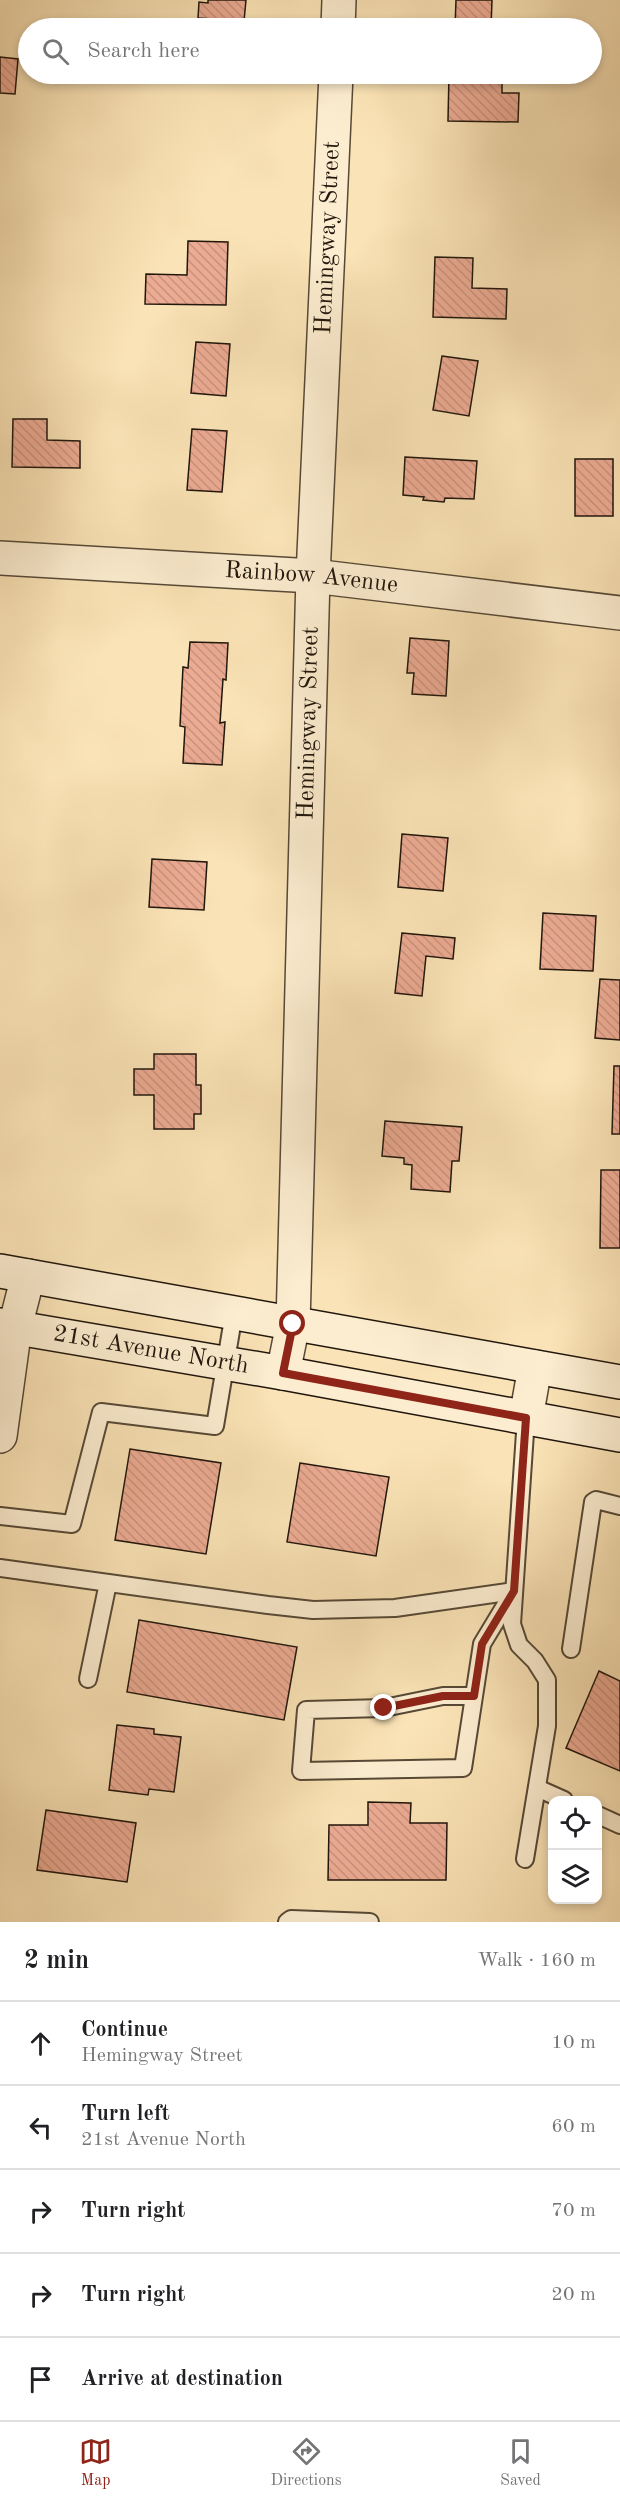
<!DOCTYPE html>
<meta charset="utf-8">
<style>
:root{--surface:#fff;--page:#f6f6f6;--text:#202124;--muted:#757577;--line:#e0e0e0;--accent:#8f2418}
body{margin:0;font-family:"Old Standard TT",serif;background:var(--page);color:var(--text)}
.controls{position:absolute;right:18px;bottom:18px;display:grid;overflow:hidden;border-radius:12px;box-shadow:0 3px 9px #0003}
.controls button{width:54px;height:54px;display:grid;place-items:center;padding:0;border:0;border-bottom:2px solid var(--line);background:var(--surface);color:var(--text);font:30px sans-serif}
.stop{position:absolute;width:18px;height:18px;margin:-14px;border:4px solid #8f2418;border-radius:50%;background:#fff}
.stop.end{background:#8f2418;border-color:#fff;box-shadow:0 2px 6px #0008}
.list{margin:0;padding:0;list-style:none}
h2{display:flex;justify-content:space-between;align-items:center;height:78px;margin:0;padding:0 24px;font-size:26px}
h2 small{font-size:20px;font-weight:400;color:var(--muted)}
.list li{display:grid;grid-template-columns:39px 1fr auto;gap:18px;align-items:center;box-sizing:border-box;height:84px;padding:0 24px;border-top:2px solid var(--line)}
.list b{display:block;font-size:22px;white-space:nowrap}
.list p{margin:0;font-size:20px;white-space:nowrap;color:var(--muted)}
.list em{font-size:20px;font-style:normal;color:var(--muted)}
.icon{flex:none;width:33px;height:33px;fill:none;stroke:currentColor;stroke-width:2;stroke-linecap:round;stroke-linejoin:round}
.map{position:relative;flex:none;width:620px;height:1922px;overflow:hidden}
.search{position:absolute;background:var(--surface);box-shadow:0 3px 9px #0003;left:18px;right:18px;top:18px;height:66px;display:flex;align-items:center;gap:15px;box-sizing:border-box;padding:0 21px;border-radius:33px;color:var(--muted);font-size:22px}
.sheet{height:498px;background:var(--surface)}
nav{display:flex;justify-content:space-around;align-items:center;box-sizing:border-box;height:84px;border-top:2px solid var(--line);background:var(--surface);font-size:16px;color:var(--muted)}
nav a{display:grid;justify-items:center;gap:3px}
nav .on{color:var(--accent)}
.map>svg:first-child{display:block}
.building{fill:url(#building-back-hatch);stroke:#20160c;stroke-width:1.5}
.lines{fill:none;stroke-linecap:round;stroke-linejoin:round}
.service-casing{stroke:#564936;stroke-width:20}
.minor-casing{stroke:#564936;stroke-width:36}
.secondary-casing{stroke:#20160c;stroke-width:36}
.service{stroke:#fcedd0;stroke-width:16}
.minor{stroke:#fcedd0;stroke-width:33}
.secondary{stroke:#fcedd0;stroke-width:33}
.route{stroke:#8f2418;stroke-width:8}
.labels{text-anchor:middle;dominant-baseline:central;stroke-width:5;stroke-linejoin:round;paint-order:stroke}
.street-label{font-size:24px;fill:#20160c;stroke:#fcedd0}
</style>
<div class="map">
<svg width="620" height="1922" viewBox="0 0 620 1922">
<defs>
<pattern id="building-back-hatch" width="6" height="6" patternUnits="userSpaceOnUse" patternTransform="scale(1.5)"><rect width="6" height="6" fill="#ecab93"/><path d="M-1 5l2 2M0 0l6 6M5-1l2 2" fill="none" stroke="#ca927e"/></pattern>
</defs>
<rect width="100%" height="100%" fill="#fae3b6"/>
<filter id="stains"><feTurbulence type="fractalNoise" baseFrequency=".00333" numOctaves="4"/><feColorMatrix values="0 0 0 0 .2 0 0 0 0 .09 0 0 0 0 .02 0 0 0 .5 -.17"/></filter>
<radialGradient id="worn" r=".72"><stop offset=".6" stop-color="#630" stop-opacity="0"/><stop offset="1" stop-color="#630" stop-opacity=".3"/></radialGradient>
<g class="building">
<path d="M208,0h38l-2,21 -46,-3 1,-16 9,1z"/>
<path d="M456,0h36l-1,28h-36z"/>
<path d="M0,57l18,2 -3,35 -15,-1z"/>
<path d="M449,74h53v19h17l-1,29 -70,-1z"/>
<path d="M188,241l40,1 -2,63 -81,-1 1,-30 41,1z"/>
<path d="M435,257l38,1 -1,30 35,1 -1,30 -73,-2z"/>
<path d="M196,342l34,2 -4,52 -35,-3z"/>
<path d="M442,356l36,5 -9,55 -36,-6z"/>
<path d="M13,419h34v21l33,1v27l-68,-1z"/>
<path d="M192,429l35,2 -5,61 -35,-2z"/>
<path d="M405,457l72,4 -3,38 -29,-1 -1,4 -21,-2 1,-3 -21,-2z"/>
<rect x="575" y="459" width="38" height="57"/>
<path d="M410,638l39,3 -3,55 -34,-2 2,-21h-7z"/>
<path d="M190,642l38,1 -2,37 -3,-1 -3,44 5,-1 -3,43 -39,-2 2,-36 -5,-1 3,-59 5,1z"/>
<path d="M402,834l46,4 -5,53 -45,-4z"/>
<path d="M152,859l55,3 -3,48 -55,-3z"/>
<path d="M543,913l53,3 -3,55 -53,-2z"/>
<path d="M402,933l53,5 -2,21 -27,-3 -4,40 -27,-3z"/>
<path d="M600,979l20,1v60l-25,-2z"/>
<path d="M154,1054h42v31h5v29h-7v15h-40v-34h-20v-26h20z"/>
<path d="M614,1066h6v68h-8z"/>
<path d="M385,1121l77,6 -3,34h-7l-2,31 -39,-3 1,-24 -8,-1v-6l-22,-2z"/>
<path d="M601,1170h19v78h-20z"/>
<path d="M130,1449l91,14 -15,91 -91,-14z"/>
<path d="M300,1463l89,14 -13,79 -89,-14z"/>
<path d="M139,1620l158,27 -13,73 -157,-28z"/>
<path d="M599,1671l21,10v90l-54,-23z"/>
<path d="M117,1725l37,4v5l27,3 -7,55 -25,-3 -1,6 -39,-5z"/>
<path d="M368,1802l43,1 -1,20h37l-1,57h-118l1,-55h39z"/>
<path d="M46,1810l90,13 -9,59 -90,-12z"/>
</g>
<g class="lines">
<g class="service-casing">
<g id="service">
<path d="M0,1516l72,8 29,-112 114,14 19,-113"/>
<path d="M0,1568l268,37 45,5 82,-2 119,-17"/>
<path d="M571,1649l22,-147 3,-2 24,6"/>
<path d="M88,1679l20,-96"/>
<path d="M474,1696h-31l-59,12 -78,2 -5,61 162,-3 19,-124 32,-53"/>
<path d="M537,1788l27,12"/>
<path d="M598,1815l22,10"/>
<path d="M525,1859l22,-133v-46l-12,-19 -16,-16 -7,-21 14,-206"/>
<path d="M287,1922l4,-3 79,3"/>
</g>
</g>
<g class="minor-casing">
<g id="minor">
<path d="M338,28l1,-28"/>
<path id="s1" d="M0,558l313,18 307,37"/>
<path id="s2" d="M283,1373l10,-49 20,-748 23,-502"/>
<path d="M526,1418l9,-51"/>
<path d="M0,1436l15,-109 13,-51"/>
</g>
</g>
<g class="secondary-casing">
<g id="secondary">
<path d="M0,1271l620,111"/>
<path id="s3" d="M0,1325l283,48 337,62"/>
</g>
</g>
<use href="#service" class="service"/>
<use href="#minor" class="minor"/>
<use href="#secondary" class="secondary"/>
</g>
<g class="lines">
<path class="route" d="M293,1324l-10,49 243,45 -12,173 -32,53 -8,52h-31l-59,12"/>
</g>
<g class="labels">
<g class="street-label">
<text stroke="none"><textPath href="#s2" startOffset="1137">Hemingway Street</textPath></text>
<text stroke="none"><textPath href="#s1" startOffset="312">Rainbow Avenue</textPath></text>
<text stroke="none"><textPath href="#s2" startOffset="651">Hemingway Street</textPath></text>
<text stroke="none"><textPath href="#s3" startOffset="153">21st Avenue North</textPath></text>
</g>
</g>
<rect width="100%" height="100%" filter="url(#stains)"/>
<rect width="100%" height="100%" fill="url(#worn)"/>
</svg>
<div class="controls">
<button><svg class="icon" aria-label="locate" viewBox="0 0 24 24"><circle cx="12" cy="12" r="6"/><path d="M12 2v4M12 18v4M2 12h4M18 12h4"/></svg></button>
<button><svg class="icon" aria-label="layers" viewBox="0 0 24 24"><path d="M12 4l9 5-9 5-9-5zM3 14l9 5 9-5"/></svg></button>
</div>
<div class="stop" style="left:293px;top:1324px"></div>
<div class="stop end" style="left:384px;top:1708px"></div>
<div class="search"><svg class="icon" aria-label="search" viewBox="0 0 24 24"><circle cx="10" cy="10" r="6"/><path d="M15 15l6 6"/></svg>Search here</div>
</div>
<section class="sheet">
<h2>2 min<small>Walk · 160 m</small></h2>
<ul class="list">
<li><svg class="icon" aria-label="ahead" viewBox="0 0 24 24"><path d="M12 20V5M6 11l6-6 6 6"/></svg><div><b>Continue</b><p>Hemingway Street</p></div><em>10 m</em></li>
<li><svg class="icon" aria-label="left" viewBox="0 0 24 24"><path d="M17 20v-9H6M10 6l-5 5 5 5"/></svg><div><b>Turn left</b><p>21st Avenue North</p></div><em>60 m</em></li>
<li><svg class="icon" aria-label="right" viewBox="0 0 24 24"><path d="M7 20v-9h11M14 6l5 5-5 5"/></svg><div><b>Turn right</b></div><em>70 m</em></li>
<li><svg class="icon" aria-label="right" viewBox="0 0 24 24"><path d="M7 20v-9h11M14 6l5 5-5 5"/></svg><div><b>Turn right</b></div><em>20 m</em></li>
<li><svg class="icon" aria-label="arrive" viewBox="0 0 24 24"><path d="M6 21V4h12l-3 4 3 4H6"/></svg><div><b>Arrive at destination</b></div></li>
</ul>
</section>
<nav>
<a class="on"><svg class="icon" aria-label="map" viewBox="0 0 24 24"><path d="M3 6l6-2 6 2 6-2v14l-6 2-6-2-6 2zM9 4v14M15 6v14"/></svg>Map</a>
<a><svg class="icon" aria-label="directions" viewBox="0 0 24 24"><path d="M12 3l9 9-9 9-9-9zM9 14v-3h6M13 9l2 2-2 2"/></svg>Directions</a>
<a><svg class="icon" aria-label="saved" viewBox="0 0 24 24"><path d="M7 4h10v16l-5-4-5 4z"/></svg>Saved</a>
</nav>
